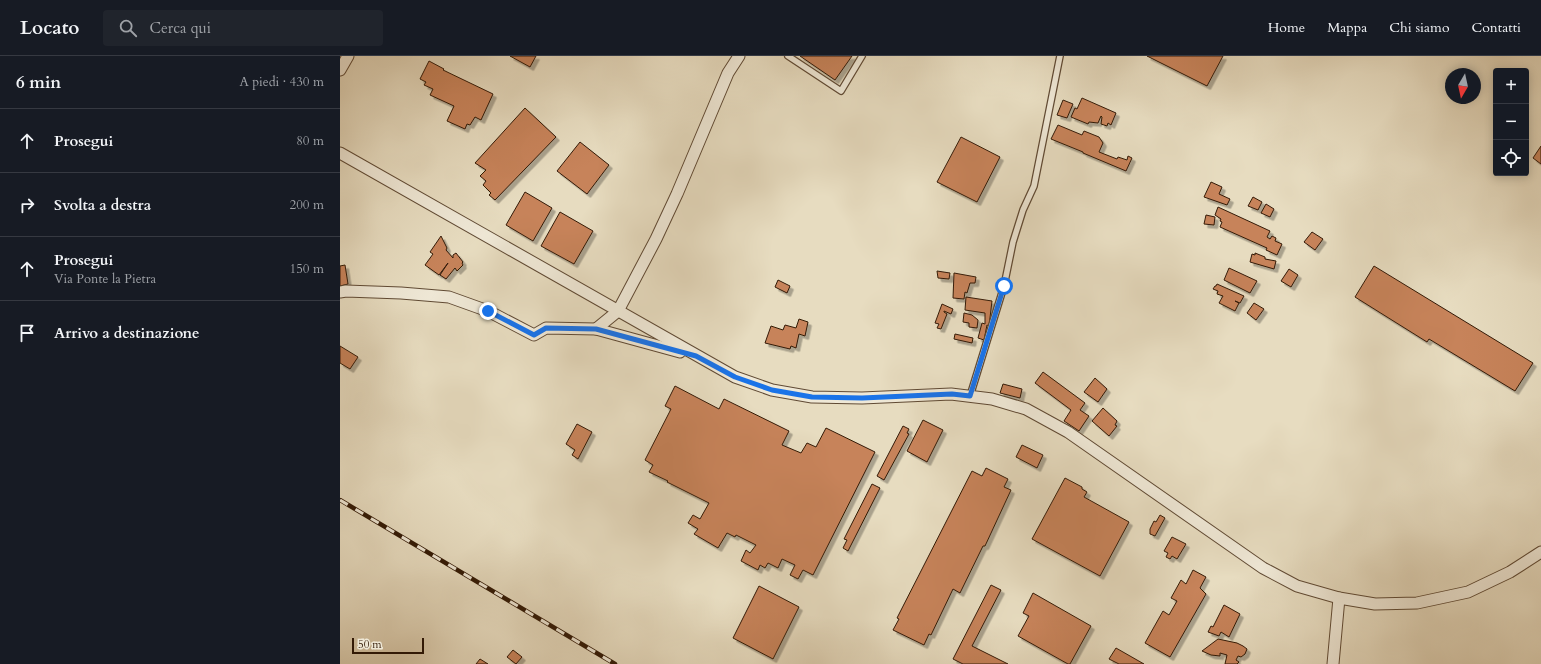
<!DOCTYPE html>
<html lang="it">
<meta charset="utf-8">
<style>
:root{--surface:#171b24;--page:#20242c;--text:#f1f3f6;--muted:#9ea1a6;--line:#363941}
body{margin:0;font-family:Cardo,serif;background:var(--page);color:var(--text)}
.controls{position:absolute;right:12px;top:12px;display:grid;overflow:hidden;border-radius:4px;box-shadow:0 2px 10px #0003}
.controls button{width:36px;height:36px;display:grid;place-items:center;padding:0;border:0;border-bottom:1px solid var(--line);background:var(--surface);color:var(--text);font:20px sans-serif}
.compass{position:absolute;left:1105px;top:12px;width:36px;height:36px;border-radius:50%;background:var(--surface);box-shadow:0 2px 10px #0003;rotate:189deg}
.scale{position:absolute;left:12px;bottom:10px;width:72px;box-sizing:border-box;padding-left:4px;border:2px solid #331a06;border-top:0;font-size:11px;line-height:14px;white-space:nowrap;color:#331a06;-webkit-text-stroke:3px #efe8d6;paint-order:stroke}
.stop{position:absolute;width:12px;height:12px;margin:-9px;border:3px solid #1a73e8;border-radius:50%;background:#fff}
.stop.end{background:#1a73e8;border-color:#fff;box-shadow:0 1px 4px #0008}
.list{margin:0;padding:0;list-style:none}
h2{display:flex;justify-content:space-between;align-items:center;height:52px;margin:0;padding:0 16px;font-size:17px}
h2 small{font-size:13px;font-weight:400;color:var(--muted)}
.list li{display:grid;grid-template-columns:26px 1fr auto;gap:12px;align-items:center;box-sizing:border-box;height:64px;padding:0 16px;border-top:1px solid var(--line)}
.list b{display:block;font-size:15px;white-space:nowrap}
.list p{margin:0;font-size:13px;white-space:nowrap;color:var(--muted)}
.list em{font-size:13px;font-style:normal;color:var(--muted)}
.icon{flex:none;width:22px;height:22px;fill:none;stroke:currentColor;stroke-width:2;stroke-linecap:round;stroke-linejoin:round}
.map{position:relative;flex:none;width:1201px;height:608px;overflow:hidden}
header{display:flex;align-items:center;gap:24px;box-sizing:border-box;height:56px;padding:0 20px;background:var(--surface);border-bottom:1px solid var(--line)}
header strong{font-size:19px}
nav{display:flex;gap:22px;margin-inline-start:auto;font-size:14px}
.search{width:280px;height:36px;background:var(--page);display:flex;align-items:center;gap:10px;box-sizing:border-box;padding:0 14px;border-radius:4px;color:var(--muted);font-size:15px}
main{display:flex}
aside{flex:1;background:var(--surface)}
.map>svg:first-child{display:block}
.building{fill:#c7835a;stroke:#331a06;filter:url(#shadow)}
.lines{fill:none;stroke-linecap:round;stroke-linejoin:round}
.lane-casing{stroke:#604a34;stroke-width:8}
.street-casing{stroke:#604a34;stroke-width:13}
.lane{stroke:#efe8d6;stroke-width:5.5}
.street{stroke:#efe8d6;stroke-width:11}
.rail-casing{stroke:#331a06;stroke-width:4.5}
.rail{stroke:#efe8d6;stroke-width:3;stroke-dasharray:9;stroke-linecap:butt}
.route{stroke:#1a73e8;stroke-width:5}
</style>
<header>
<strong>Locato</strong>
<div class="search"><svg class="icon" aria-label="search" viewBox="0 0 24 24"><circle cx="10" cy="10" r="6"/><path d="M15 15l6 6"/></svg>Cerca qui</div>
<nav><a>Home</a><a>Mappa</a><a>Chi siamo</a><a>Contatti</a></nav>
</header>
<main>
<aside>
<h2>6 min<small>A piedi · 430 m</small></h2>
<ul class="list">
<li><svg class="icon" aria-label="ahead" viewBox="0 0 24 24"><path d="M12 20V5M6 11l6-6 6 6"/></svg><div><b>Prosegui</b></div><em>80 m</em></li>
<li><svg class="icon" aria-label="right" viewBox="0 0 24 24"><path d="M7 20v-9h11M14 6l5 5-5 5"/></svg><div><b>Svolta a destra</b></div><em>200 m</em></li>
<li><svg class="icon" aria-label="ahead" viewBox="0 0 24 24"><path d="M12 20V5M6 11l6-6 6 6"/></svg><div><b>Prosegui</b><p>Via Ponte la Pietra</p></div><em>150 m</em></li>
<li><svg class="icon" aria-label="arrive" viewBox="0 0 24 24"><path d="M6 21V4h12l-3 4 3 4H6"/></svg><div><b>Arrivo a destinazione</b></div></li>
</ul>
</aside>
<div class="map">
<svg width="1201" height="608" viewBox="0 0 1201 608">
<defs>
<filter id="shadow"><feDropShadow dx="3.5" dy="3.5" stdDeviation="0" flood-color="#0004"/></filter>
</defs>
<rect width="100%" height="100%" fill="#e7dcc0"/>
<filter id="stains"><feTurbulence type="fractalNoise" baseFrequency=".005" numOctaves="4"/><feColorMatrix values="0 0 0 0 .2 0 0 0 0 .09 0 0 0 0 .02 0 0 0 .5 -.17"/></filter>
<radialGradient id="worn" r=".72"><stop offset=".6" stop-color="#630" stop-opacity="0"/><stop offset="1" stop-color="#630" stop-opacity=".3"/></radialGradient>
<g class="building">
<path d="M170,0h26l-6,11z"/>
<path d="M460,0h52l-17,24z"/>
<path d="M807,0h76l-16,30z"/>
<path d="M89,5l15,8 -1,1 50,24 -12,26 -6,-3 -5,8 -3,-1 -2,5 -18,-8 7,-15 -24,-11 3,-6 -9,-4 2,-3 -6,-3z"/>
<path d="M742,42l34,15 -5,12 -3,-2 -1,3 -6,-2 1,-7 -1,-1 -3,7 -9,-1 -1,2 -17,-7 4,-9 2,1z"/>
<path d="M723,44l10,4 -6,14 -10,-3z"/>
<path d="M185,52l31,29 -61,63 -6,-5 2,-2 -8,-8 3,-4 -6,-5 6,-6 -11,-7z"/>
<path d="M718,69l24,10 2,-4 15,6 4,6 -4,9 18,7 1,-2 9,3 1,-4 4,2 -6,13 -43,-18v-1l-32,-13z"/>
<path d="M621,81l39,20 -23,45 -40,-20z"/>
<path d="M240,86l29,23 -22,29 -30,-23z"/>
<path d="M1201,90v18l-8,-6z"/>
<path d="M871,126l11,5 -3,7 11,5 -3,6 -23,-8z"/>
<path d="M185,136l27,16 -19,33 -27,-16z"/>
<path d="M913,141l9,5 -4,8 -10,-4z"/>
<path d="M926,148l8,5 -4,8 -9,-4z"/>
<path d="M878,151l52,24 -3,6 3,2 2,-3 4,2 -1,3 7,3 -5,11 -11,-5 1,-2 -47,-21 2,-5 -2,-1 1,-2 -6,-4z"/>
<path d="M220,156l33,19 -19,33 -33,-18z"/>
<path d="M866,159l9,2 -1,8 -10,-1z"/>
<path d="M972,176l11,7 -8,11 -11,-8z"/>
<path d="M101,180l6,12 -1,2 7,8v-3l3,-2 7,9 -1,1 1,2 -6,6 -2,-3 -9,11 -6,-4 8,-12 -9,12 -14,-10 8,-11 -3,-2z"/>
<path d="M915,197l10,4v2l11,2 -2,8 -24,-7 2,-8 3,1z"/>
<path d="M5,209l3,19 -8,2v-20z"/>
<path d="M1034,210l159,97 -18,28 -86,-52 -2,3 -72,-45z"/>
<path d="M889,212l28,13 -7,12 -26,-13z"/>
<path d="M949,213l9,6 -7,12 -10,-6z"/>
<path d="M597,215l13,2 -1,6 -11,-1z"/>
<path d="M614,217l22,4 -1,6h-5l-3,10 -2,-1 -1,7 -11,-1z"/>
<path d="M438,224l12,6 -3,7 -12,-6z"/>
<path d="M877,228l27,12 -4,7 -5,-2 4,2 -4,8 -16,-8 4,-7 -6,-2 1,-3 -5,-2 2,-3h1z"/>
<path d="M626,241l26,4 -3,25 -2,-1 -3,15 -6,-2 4,-15 3,1v-11l-20,-3z"/>
<path d="M914,247l10,6 -8,11 -9,-7z"/>
<path d="M602,248l11,5 -2,5 -7,-3v1l3,2 -6,15 -4,-1 2,-4 -4,-1z"/>
<path d="M624,257l8,2 6,5 -1,8 -8,-1v-4l-6,-1z"/>
<path d="M459,263l9,3 -3,14 -6,-2 -3,14 -5,-2 -1,3 -25,-6 6,-17 12,4 2,-5 11,3z"/>
<path d="M615,278l18,4 -1,5 -18,-4z"/>
<path d="M0,290l18,11 -8,12 -10,-6z"/>
<path d="M703,316l42,31 -5,7 9,6 -10,15 -15,-10 7,-11 -36,-27z"/>
<path d="M755,322l12,11 -9,13 -14,-10z"/>
<path d="M663,328l19,5 -2,9 -20,-5z"/>
<path d="M335,330l44,23 5,-10 65,32 -7,14 19,8 6,-10 9,4 10,-19 49,24 -62,123 -10,-5 -5,9 -8,-4 5,-10 -13,-6 -4,9 -10,-5 -3,5 -5,-3 -2,5 -17,-9 5,-11 4,3 6,-8 -20,-10 -1,2 -8,-4 -9,15 -24,-14 4,-5 -10,-6 5,-8 7,4 9,-16 -42,-21 1,-1 -19,-9 4,-7 -8,-5 26,-51 -6,-3z"/>
<path d="M763,352l14,13 -2,4 2,1 -8,10 -17,-15z"/>
<path d="M583,364l20,10 -16,32 -20,-11z"/>
<path d="M237,368l15,8 -14,27 -6,-4 3,-5 -9,-6z"/>
<path d="M563,370l6,3 -2,4 2,1 -25,46 -7,-4z"/>
<path d="M682,389l21,10 -6,13 -21,-11z"/>
<path d="M646,412l22,11 -4,8 7,3 -26,56h-2l-23,47 -7,-4 -22,46 -2,-1 -5,11 -31,-15 6,-11 -2,-1 75,-147 10,5z"/>
<path d="M725,422l17,9v2l5,3 -3,5 45,25 -29,54 -68,-37z"/>
<path d="M532,428l8,4 -32,63 -5,-3 4,-8 -3,-1z"/>
<path d="M820,459l5,3 -10,18 -5,-2v-5l4,-8 2,1z"/>
<path d="M832,481l14,7 -9,15 -5,-3 -2,3 -4,-2 2,-4 -4,-2z"/>
<path d="M853,514l13,7 -6,11 6,6 -36,63 -25,-14 18,-32 6,4 8,-14 -6,-3 10,-18 5,4z"/>
<path d="M651,529l10,5 -29,56 36,18h-45l-10,-5z"/>
<path d="M419,530l40,21 -26,52 -40,-21z"/>
<path d="M693,537l58,33 -21,38h-2l-50,-28 11,-20 -6,-3z"/>
<path d="M884,549l16,9 -11,23 -8,-5 -2,4 -11,-4 3,-6 2,1z"/>
<path d="M878,583l19,4 6,3 4,3 -2,5 -4,3 -3,-1 -2,4 3,2 -2,2h-12l2,-9 -7,-2v3l-9,-1 -9,-4z"/>
<path d="M776,592l28,16h-25l-10,-5z"/>
<path d="M173,594l9,7 -6,7 -9,-7z"/>
<path d="M140,603l8,5h-12z"/>
</g>
<g class="lines">
<g class="lane-casing">
<g id="lane">
<path d="M448,0l53,35 21,-35"/>
<path d="M630,340l34,-110 9,-44 10,-32 11,-24 26,-130"/>
</g>
</g>
<g class="street-casing">
<g id="street">
<path d="M0,14l8,-14"/>
<path d="M0,97l395,224 37,13 40,7 50,1 89,-4 41,5 34,10 42,23 195,136 34,18 42,12 36,6 42,-1 51,-11 42,-20 31,-20"/>
<path d="M0,236l6,-1 55,2 48,4 39,14 46,24 12,-7 50,1 84,23"/>
<path d="M256,273l22,-18 38,-72 21,-45 51,-121 11,-17"/>
<path d="M993,608l6,-66"/>
</g>
</g>
<use href="#lane" class="lane"/>
<use href="#street" class="street"/>
<g class="rail-casing">
<path id="rail" d="M0,444l275,164"/>
</g>
<use href="#rail" class="rail"/>
</g>
<g class="lines">
<path class="route" d="M148,255l46,24 12,-7 50,1 100,27 39,21 37,13 40,7 50,1 90,-4 18,2 34,-110"/>
</g>
<rect width="100%" height="100%" filter="url(#stains)"/>
<rect width="100%" height="100%" fill="url(#worn)"/>
</svg>
<div class="controls">
<button>+</button>
<button>−</button>
<button><svg class="icon" aria-label="locate" viewBox="0 0 24 24"><circle cx="12" cy="12" r="6"/><path d="M12 2v4M12 18v4M2 12h4M18 12h4"/></svg></button>
</div>
<svg class="compass" viewBox="-18 -18 36 36"><path d="M0-13l5 13h-10z" fill="#e53935"/><path d="M0 13l5-13h-10z" fill="#9ea1a6"/></svg>
<div class="scale">50 m</div>
<div class="stop" style="left:664px;top:230px"></div>
<div class="stop end" style="left:148px;top:255px"></div>
</div>
</main>
